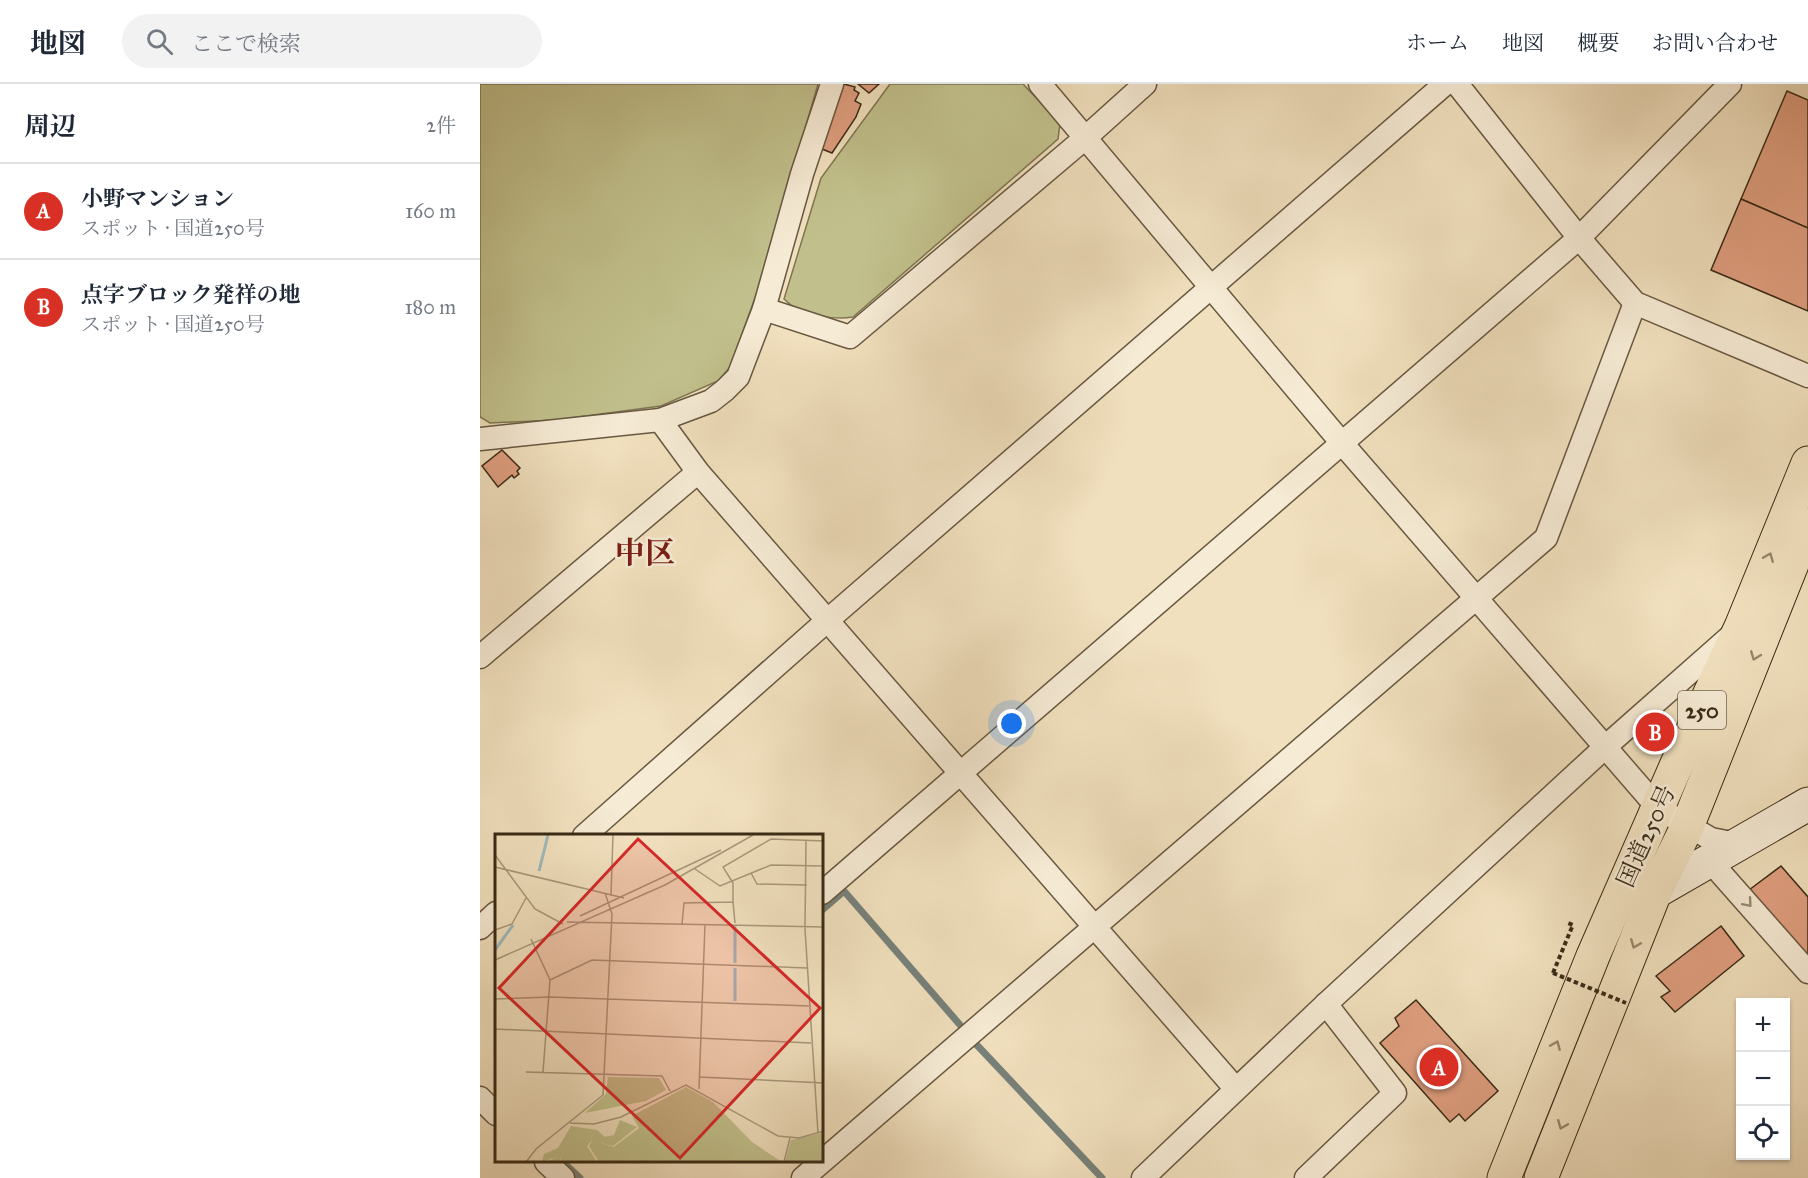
<!DOCTYPE html>
<html lang="ja">
<meta charset="utf-8">
<style>
:root{--surface:#fff;--page:#f2f2f3;--text:#1f2937;--muted:#747a83;--line:#e0e1e3;--accent:#d93025}
body{margin:0;font-family:"IM FELL Great Primer","Noto Serif JP",serif;background:var(--page);color:var(--text)}
.controls{position:absolute;right:18px;bottom:18px;display:grid;overflow:hidden;border-radius:0px;box-shadow:0 2px 4px #0004}
.controls button{width:54px;height:54px;display:grid;place-items:center;padding:0;border:0;border-bottom:2px solid var(--line);background:var(--surface);color:var(--text);font:30px sans-serif}
.you{position:absolute;left:532px;top:640px;width:21px;height:21px;margin:-15px;border:4px solid #fff;border-radius:50%;background:#1a73e8;box-shadow:0 0 0 9px #1a73e833}
.badge{display:grid;place-items:center;width:39px;height:39px;border-radius:50%;background:var(--accent);color:#fff;font-size:20px;font-weight:700}
.pin{position:absolute;translate:-50% -50%;border:3px solid #fff;box-shadow:0 2px 6px #0006}
.list{margin:0;padding:0;list-style:none}
h2{display:flex;justify-content:space-between;align-items:center;height:78px;margin:0;padding:0 24px;font-size:26px}
h2 small{font-size:20px;font-weight:400;color:var(--muted)}
.list li{display:grid;grid-template-columns:39px 1fr auto;gap:18px;align-items:center;box-sizing:border-box;height:96px;padding:0 24px;border-top:2px solid var(--line)}
.list b{display:block;font-size:22px;white-space:nowrap}
.list p{margin:0;font-size:20px;white-space:nowrap;color:var(--muted)}
.list em{font-size:20px;font-style:normal;color:var(--muted)}
.icon{flex:none;width:33px;height:33px;fill:none;stroke:currentColor;stroke-width:2;stroke-linecap:round;stroke-linejoin:round}
.map{position:relative;flex:none;width:1328px;height:1094px;overflow:hidden}
header{display:flex;align-items:center;gap:36px;box-sizing:border-box;height:84px;padding:0 30px;background:var(--surface);border-bottom:2px solid var(--line)}
header strong{font-size:28px}
nav{display:flex;gap:33px;margin-inline-start:auto;font-size:21px}
.search{width:420px;height:54px;background:var(--page);display:flex;align-items:center;gap:15px;box-sizing:border-box;padding:0 21px;border-radius:33px;color:var(--muted);font-size:22px}
main{display:flex}
aside{flex:1;background:var(--surface)}
.map>svg:first-child{display:block}
.green{fill:#c1c08c;stroke:#7e7651;stroke-width:1.5}
.lines{fill:none;stroke-linecap:round;stroke-linejoin:round}
.stream{stroke:#77817a;stroke-width:7}
.building{fill:#e09f80;stroke:#3a2b16;stroke-width:1.5}
.street-casing{stroke:#685840;stroke-width:25}
.secondary-casing{stroke:#3a2b16;stroke-width:35}
.highway-casing{stroke:#3a2b16;stroke-width:35}
.path{stroke:#3a2b16;stroke-width:4;stroke-dasharray:4.5 3;stroke-linecap:butt}
.street{stroke:#f6ebd5;stroke-width:22}
.secondary{stroke:#f6ebd5;stroke-width:33}
.highway{stroke:#f1e0be;stroke-width:33}
.path-bridge{stroke:#3a2b16;stroke-width:4;stroke-dasharray:4.5 3;stroke-linecap:butt}
.oneway{stroke:#96866a}
.oneway2{stroke:#988b76}
.labels{text-anchor:middle;dominant-baseline:central;stroke-width:5;stroke-linejoin:round;paint-order:stroke}
.shield{fill:#f6ebd5;stroke:#72654f;stroke-width:1.5}
.shield-label{font-size:22px;font-weight:bold;fill:#3a2b16}
.street-label{font-size:24px;fill:#3a2b16;stroke:#f6ebd5}
.district-label{font-size:30px;font-weight:bold;fill:#7a1f14;stroke:#f6ebd5}
.inset-river{fill:none;stroke:#a0babd;stroke-width:3}
.inset-road{fill:none;stroke:#a8987b;stroke-width:1.5}
.view{fill:#d62828;fill-opacity:0.15;stroke:#d62828;stroke-width:3}
.inset-edge{fill:none;stroke:#3a2b16;stroke-width:3}
</style>
<header>
<strong>地図</strong>
<div class="search"><svg class="icon" aria-label="search" viewBox="0 0 24 24"><circle cx="10" cy="10" r="6"/><path d="M15 15l6 6"/></svg>ここで検索</div>
<nav><a>ホーム</a><a>地図</a><a>概要</a><a>お問い合わせ</a></nav>
</header>
<main>
<aside>
<h2>周辺<small>2件</small></h2>
<ul class="list">
<li><span class="badge">A</span><div><b>小野マンション</b><p>スポット · 国道250号</p></div><em>160 m</em></li>
<li><span class="badge">B</span><div><b>点字ブロック発祥の地</b><p>スポット · 国道250号</p></div><em>180 m</em></li>
</ul>
</aside>
<div class="map">
<svg width="1328" height="1094" viewBox="0 0 1328 1094">
<rect width="100%" height="100%" fill="#f1e0be"/>
<filter id="stains"><feTurbulence type="fractalNoise" baseFrequency=".00333" numOctaves="4"/><feColorMatrix values="0 0 0 0 .2 0 0 0 0 .09 0 0 0 0 .02 0 0 0 .5 -.17"/></filter>
<radialGradient id="worn" r=".72"><stop offset=".6" stop-color="#630" stop-opacity="0"/><stop offset="1" stop-color="#630" stop-opacity=".3"/></radialGradient>
<g class="green">
<path d="M0,0h338l-58,200 -30,83 -12,14 -57,25 -106,14 -65,3 -10,-6z"/>
<path d="M410,0h133l37,39 -2,16 -205,178c-21,3 -54,-2 -69,-18l37,-121z"/>
</g>
<g class="lines">
<g class="stream">
<path d="M342,826l22,-19 117,135"/>
<path d="M495,959l127,135"/>
<path d="M83,1078l17,16"/>
</g>
</g>
<g class="building">
<path d="M364,0l11,3 -1,3 5,3 -4,8 6,3 -5,13 -24,36 -10,-4z"/>
<path d="M378,0h21l-10,9z"/>
<path d="M1307,7l21,9v128l-67,-29z"/>
<path d="M1261,115l67,29v83l-97,-41z"/>
<path d="M22,366l18,18 -3,3 2,3 -5,4 -2,-3 -14,12 -16,-21z"/>
<path d="M1301,782l27,31v60l-59,-67z"/>
<path d="M1241,842l23,30 -69,56 -14,-15 9,-6 -14,-15z"/>
<path d="M936,916l82,91 -33,30 -6,-7 -9,8 -70,-79 19,-17 -4,-8z"/>
</g>
<g class="lines">
<g class="street-casing">
<g id="street">
<path d="M560,0l301,358 317,366 53,31 26,5"/>
<path d="M977,0l122,154 56,65 173,73"/>
<path d="M284,225l86,28 234,-198 61,-55"/>
<path d="M180,336l38,52 537,616"/>
<path d="M0,355l180,-19 51,-19 14,-11 13,-13 26,-68 38,-135 30,-90"/>
<path d="M0,573l218,-185"/>
<path d="M104,752l245,-217 616,-535"/>
<path d="M1229,776l99,112"/>
<path d="M342,809l757,-655 151,-154"/>
<path d="M0,844l16,-15"/>
<path d="M0,1014l16,16"/>
<path d="M66,1078l17,16"/>
<path d="M323,1094l743,-640 89,-235"/>
<path d="M663,1094l183,-174 287,-264 120,-106"/>
<path d="M826,1094l89,-85 -69,-89"/>
</g>
</g>
<g class="secondary-casing">
<path id="secondary" d="M1163,815l165,-95"/>
</g>
<g class="highway-casing">
<g id="highway">
<path d="M1024,1094l89,-222 84,-192 64,-137 67,-164"/>
<path d="M1061,1094l115,-288 31,-63 121,-303"/>
</g>
</g>
<path class="path" d="M1073,889l19,-46 1,-2 -5,-2"/>
<use href="#street" class="street"/>
<use href="#secondary" class="secondary"/>
<use href="#highway" class="highway"/>
<path class="path-bridge" d="M1073,889l73,30"/>
</g>
<defs><path id="oneway-chevron" d="M-2-3.5L2.5 0L-2 3.5" fill="none" stroke-width="1.6" stroke-linecap="round" stroke-linejoin="round" transform="scale(1.5)"/></defs>
<g class="oneway">
<use href="#oneway-chevron" transform="translate(1289 473) rotate(-68)"/>
<use href="#oneway-chevron" transform="translate(1275 572) rotate(111)"/>
<use href="#oneway-chevron" transform="translate(1155 860) rotate(112)"/>
<use href="#oneway-chevron" transform="translate(1076 961) rotate(-67)"/>
<use href="#oneway-chevron" transform="translate(1082 1041) rotate(112)"/>
</g>
<use class="oneway2" href="#oneway-chevron" transform="translate(1268 819) rotate(49)"/>
<g class="labels">
<rect class="shield" x="1198" y="607" width="48" height="38" rx="4.5"/>
<g class="shield-label">
<text x="1222" y="626">250</text>
</g>
<g class="street-label">
<text transform="translate(1166 752) rotate(-66)">国道250号</text>
</g>
<g class="district-label">
<text x="165" y="469">中区</text>
</g>
</g>
<g transform="translate(15 750)">
<rect width="328" height="328" fill="#f1e0be"/>
<path d="M113,243l51,1 7,12 -20,11 -61,12 21,-19zM191,253l27,15 39,40 30,20h-183l-10,-16 4,-7 -6,7 10,16h-35l-2,-5 1,5h-14l10,-5 -15,5 2,-8 14,-6 13,-22 26,4 8,7 9,-2 6,-15 17,7 -24,19 -18,-5 19,6 25,-19 -7,-12zM328,299v29h-38l6,-22z" fill="#c1c08c"/>
<path class="inset-river" d="M44,37l9,-36M240,92v37M0,116l18,-25M240,134v33"/>
<path class="inset-road" d="M311,7l-1,88 13,204M0,21l40,54 28,15M0,33l129,31M200,35l25,17 51,-21 53,1M256,39l6,11 50,1M116,61l2,-60M238,68l2,21M85,82l141,-66M72,88l257,5M187,90l2,-21 49,-1v-19l-10,-16 48,-28 53,2M0,96l17,-6 14,-26M36,105l19,41 -7,92M0,126l170,-75 88,-50M55,146l42,-20 215,8M0,165l55,-2 259,9M0,195l316,14M31,238l136,4 8,15M205,243l124,6M204,255l6,-165M75,289l24,1 27,-7 65,-32 92,51 21,2 25,-7M31,328l10,-13 67,-54 9,-181 -7,-21M289,328l6,-24"/>
<path class="view" d="M143,5l182,169 -140,150 -181,-170z"/>
<rect width="328" height="328" class="inset-edge"/>
</g>
<rect width="100%" height="100%" filter="url(#stains)"/>
<rect width="100%" height="100%" fill="url(#worn)"/>
</svg>
<div class="controls">
<button>+</button>
<button>−</button>
<button><svg class="icon" aria-label="locate" viewBox="0 0 24 24"><circle cx="12" cy="12" r="6"/><path d="M12 2v4M12 18v4M2 12h4M18 12h4"/></svg></button>
</div>
<div class="you"></div>
<div class="pin badge" style="left:959px;top:983px">A</div>
<div class="pin badge" style="left:1175px;top:648px">B</div>
</div>
</main>
